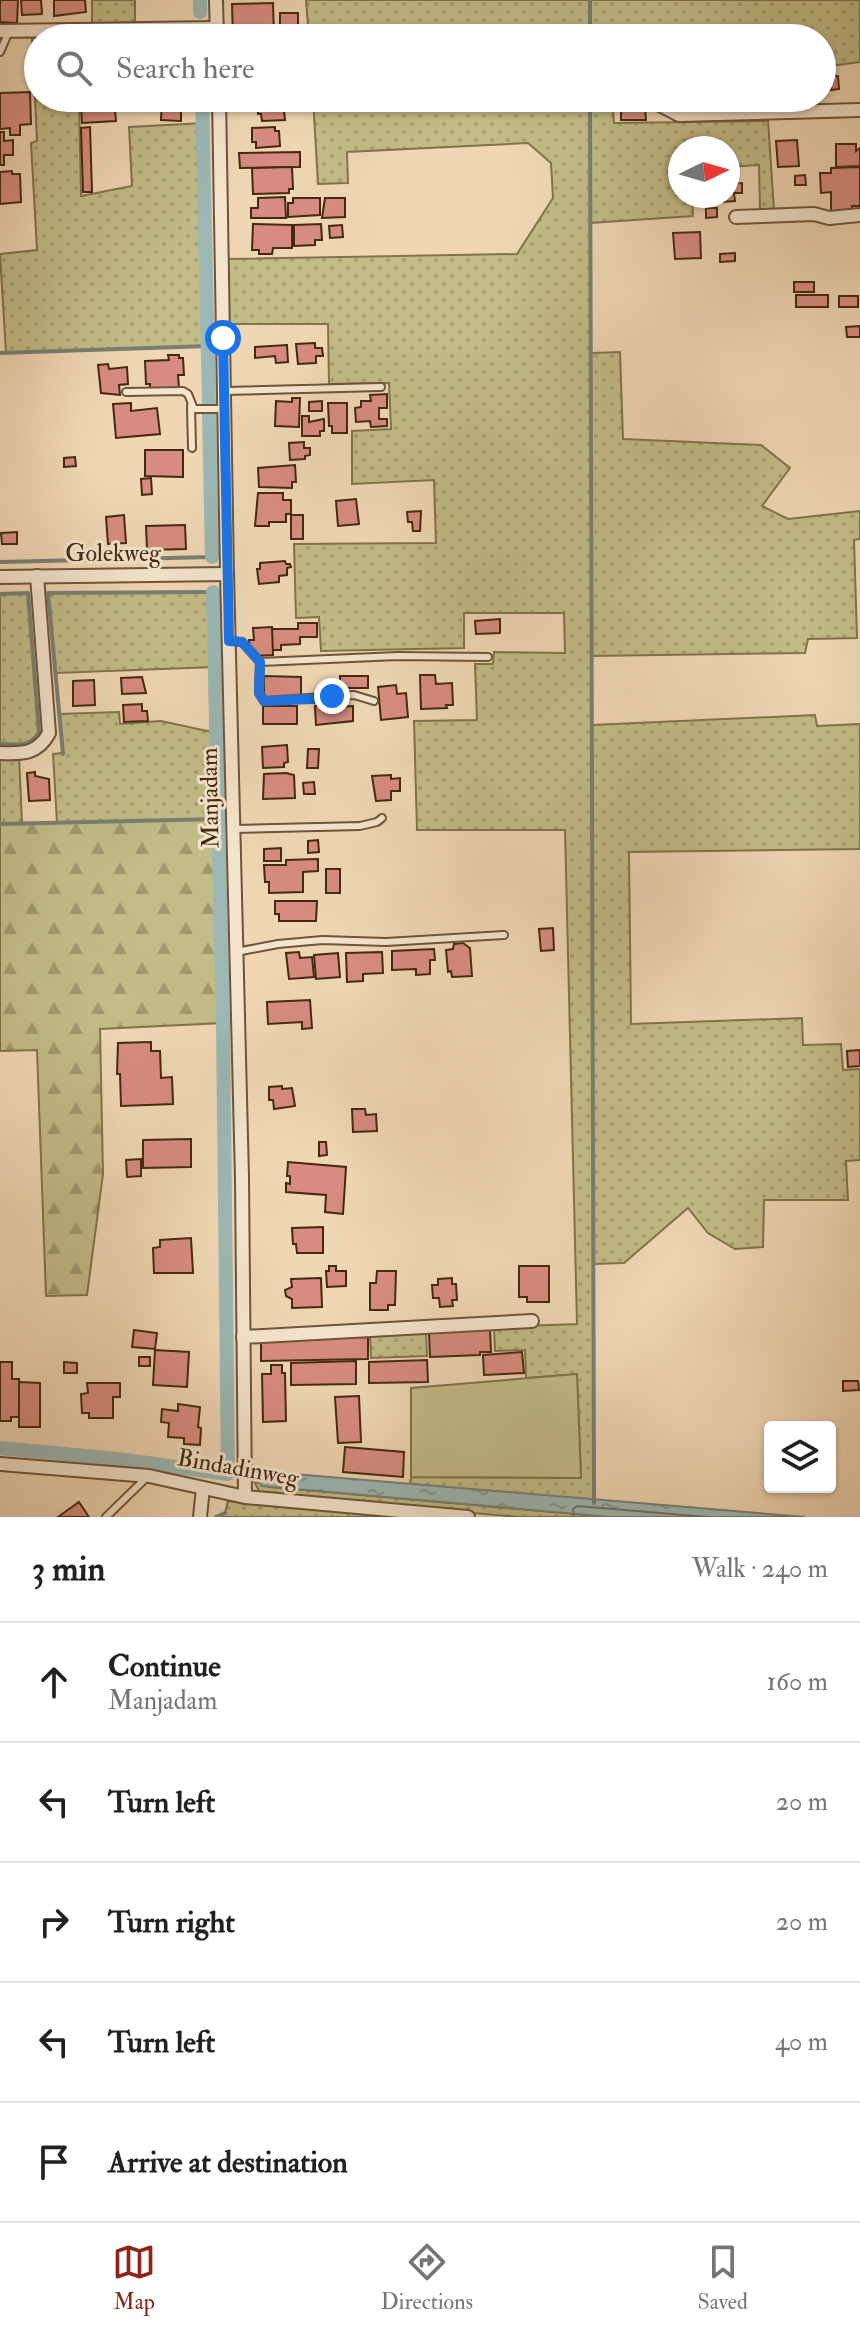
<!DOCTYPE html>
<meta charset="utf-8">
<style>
:root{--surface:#fff;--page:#f2f2f2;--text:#202124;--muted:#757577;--line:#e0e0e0;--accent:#8f2418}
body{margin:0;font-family:"IM FELL Double Pica",serif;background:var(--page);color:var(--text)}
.controls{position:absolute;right:24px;bottom:24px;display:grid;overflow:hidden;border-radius:8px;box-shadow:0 2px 6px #0004}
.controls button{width:72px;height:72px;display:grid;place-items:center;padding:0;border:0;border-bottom:2px solid var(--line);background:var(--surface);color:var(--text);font:40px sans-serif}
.compass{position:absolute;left:668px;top:136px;width:72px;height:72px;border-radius:50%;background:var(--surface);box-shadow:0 2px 6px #0004;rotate:85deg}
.stop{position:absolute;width:24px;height:24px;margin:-18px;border:6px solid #1a73e8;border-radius:50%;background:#fff}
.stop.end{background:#1a73e8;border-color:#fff;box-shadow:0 2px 8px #0008}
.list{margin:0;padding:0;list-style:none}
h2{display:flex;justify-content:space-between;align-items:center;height:104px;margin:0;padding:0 32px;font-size:34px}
h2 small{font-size:26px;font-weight:400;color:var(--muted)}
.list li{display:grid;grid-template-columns:52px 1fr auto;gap:24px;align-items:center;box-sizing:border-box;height:120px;padding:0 32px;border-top:2px solid var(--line)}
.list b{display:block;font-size:30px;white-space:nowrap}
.list p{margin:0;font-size:26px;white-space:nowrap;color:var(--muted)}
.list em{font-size:26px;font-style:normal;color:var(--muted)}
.icon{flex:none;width:44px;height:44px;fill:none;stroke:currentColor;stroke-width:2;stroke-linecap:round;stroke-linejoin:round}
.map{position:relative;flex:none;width:860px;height:1517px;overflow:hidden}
.search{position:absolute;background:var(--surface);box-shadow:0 2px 6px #0004;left:24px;right:24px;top:24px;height:88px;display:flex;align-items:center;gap:20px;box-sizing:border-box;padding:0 28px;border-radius:44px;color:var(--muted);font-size:30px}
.sheet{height:704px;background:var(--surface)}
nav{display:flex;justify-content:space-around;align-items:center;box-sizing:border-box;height:112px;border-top:2px solid var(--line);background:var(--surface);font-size:22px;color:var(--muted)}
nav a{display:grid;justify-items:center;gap:4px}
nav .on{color:var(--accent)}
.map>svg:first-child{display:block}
.grass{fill:url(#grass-dots);stroke:#82724a;stroke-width:2}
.forest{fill:url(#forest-firs);stroke:#82724a;stroke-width:2}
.pitch{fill:#c2bc87;stroke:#82724a;stroke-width:2}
.water{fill:url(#water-ripples);stroke:#787f72;stroke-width:2}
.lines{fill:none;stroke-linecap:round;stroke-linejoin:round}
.shore{stroke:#707062;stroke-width:2}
.stream{stroke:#787f72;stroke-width:4}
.canal{stroke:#9cb8b5;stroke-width:14}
.building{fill:#d88c81;stroke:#43290e;stroke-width:2}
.service-casing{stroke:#6e5438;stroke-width:10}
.minor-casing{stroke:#6e5438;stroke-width:16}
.service{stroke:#f5e5ce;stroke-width:6}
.minor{stroke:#f5e5ce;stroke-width:12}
.route{stroke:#1a73e8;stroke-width:10}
.labels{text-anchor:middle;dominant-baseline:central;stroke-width:6;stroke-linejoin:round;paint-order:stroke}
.street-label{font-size:24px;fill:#43290e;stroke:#f5e5ce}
</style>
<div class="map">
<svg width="860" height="1517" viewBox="0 0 860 1517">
<defs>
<pattern id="grass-dots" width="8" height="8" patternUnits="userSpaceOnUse" patternTransform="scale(2)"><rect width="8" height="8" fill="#c2bc87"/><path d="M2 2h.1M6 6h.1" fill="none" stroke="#9f996d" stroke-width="1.8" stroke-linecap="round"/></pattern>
<pattern id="forest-firs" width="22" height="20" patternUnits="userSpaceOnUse" patternTransform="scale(2)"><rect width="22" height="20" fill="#c2bc87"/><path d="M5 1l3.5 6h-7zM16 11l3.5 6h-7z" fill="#9f996d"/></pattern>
<pattern id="water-ripples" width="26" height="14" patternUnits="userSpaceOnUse" patternTransform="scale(2)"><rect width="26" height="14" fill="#9cb8b5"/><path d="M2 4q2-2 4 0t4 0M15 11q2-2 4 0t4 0" fill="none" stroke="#819692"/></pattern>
</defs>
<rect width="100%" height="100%" fill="#f0d7b4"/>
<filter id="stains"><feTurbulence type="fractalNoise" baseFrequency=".0025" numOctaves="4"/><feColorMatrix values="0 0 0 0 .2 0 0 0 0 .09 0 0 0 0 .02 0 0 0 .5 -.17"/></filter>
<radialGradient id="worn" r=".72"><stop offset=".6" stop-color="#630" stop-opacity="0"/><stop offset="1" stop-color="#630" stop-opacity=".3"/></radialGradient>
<g class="grass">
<path d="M92,0h43v23l-43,1z"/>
<path d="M306,0h554v62l-38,5v-29h-513z"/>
<path d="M32,38h6v60h41l2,98 51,-10 -3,-59 74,-4 6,223 -203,7 -6,-99 37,-4 -6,-107 6,-2z"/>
<path d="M313,98h299l2,25 154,-2 6,88h-14l-1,-44 -31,2v-19h-48v48h12l1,20 -103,7 1,130 29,-1 3,87 138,6 29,23 -28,38 26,13 72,-8v28l-6,1 3,98 -49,1 -3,14 -214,3 1,69 223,-10 2,11 43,-2v125l-231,3 2,172 171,-6 1,27 38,-1 2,26 17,-1v91l-14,1 2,39h-84l-1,47 -28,2 -27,-16 -20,-25 -64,55 -31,1 1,236 -184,-16 1,-7 170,1 -4,-104 -51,4 -1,-28 -30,1 -1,-24 83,-3 -12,-494h-148l-3,-109 63,-1 -2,-56h18l1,-12 71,1 -1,-40h-100v35l-143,3 -2,-34 -23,1 -2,-74 142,-1 -2,-63 -82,4v-53l39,-2 -2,-46 -60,1 -1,-60h-100l-1,-65 290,-5 36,-56 -2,-35 -23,-20 -181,9 1,31 -30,1z"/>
<path d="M671,98h122l-2,12 -106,3 -14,-9z"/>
<path d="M213,592l2,75 -160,6 -7,-80z"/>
<path d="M28,593l11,139c-8,16 -24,12 -39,12v-150z"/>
<path d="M119,712l1,12 41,-3 56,12 2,86 -162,4 -4,-69 10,-1 -4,-39z"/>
<path d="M0,756h19l3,67 -22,1z"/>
<path d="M426,1332l1,24 -56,2 -1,-24z"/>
<path d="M254,1481l15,6 341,30h-91l-251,-22 -8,-2z"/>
<path d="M228,1501l174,16h-185l8,-4z"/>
</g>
<path class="forest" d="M219,819l4,204 -123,6 3,145 -16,121 -41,1 -9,-246 -37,1v-227z"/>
<path class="pitch" d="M577,1374l4,104 -170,-1v-89z"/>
<path class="water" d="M270,1472l535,45h-195l-348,-31 -4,-5 1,-5z"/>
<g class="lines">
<path class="shore" d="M574,1517l-1,-8 4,-3 130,11"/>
<g class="stream">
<path d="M590,0v38"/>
<path d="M590,98l4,1405"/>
<path d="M0,353l209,-7"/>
<path d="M0,562l212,-5"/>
<path d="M0,594l28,-1 11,139c-8,16 -24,12 -39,12"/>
<path d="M63,754l-15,-161 165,-1"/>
<path d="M0,824l219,-5"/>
<path d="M216,1517l9,-4"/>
</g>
<g class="canal">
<path d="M200,0v12"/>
<path d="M201,37v1"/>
<path d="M202,98l7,305"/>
<path d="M209,414l3,143"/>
<path d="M0,1448l118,11 110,15 -5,-451 -10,-431"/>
</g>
</g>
<g class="building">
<path d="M0,0h18l-1,23 -17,-1z"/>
<path d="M21,0h20l1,14 -20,1z"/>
<path d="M54,0h31l1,12 -32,4z"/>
<path d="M273,3l1,34 -41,1 -1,-34z"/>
<rect x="280" y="13" width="18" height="13"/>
<path d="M831,76h7l1,13 -8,1z"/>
<path d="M30,92l1,32 -11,1v10h-10v-7l-10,1v-36z"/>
<path d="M81,98h33l2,23 -34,2 -1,-18 8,-1v-4h-8z"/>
<path d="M162,98h19v23l-20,-1z"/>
<path d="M257,98h34l1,12 -8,1 1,9 -23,1 -1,-7h-3z"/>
<path d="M621,98h18v11h6l1,11h-25z"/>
<path d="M90,127l2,65h-9l-2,-64z"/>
<path d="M275,127v4h4l1,15 -24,2v-6h-4v-14z"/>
<path d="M0,132h4v9l9,-1v15h-9v10h-4z"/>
<path d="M797,140l2,26 -21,1 -2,-26z"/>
<path d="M836,144h20v7l4,-3v18l-24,1z"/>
<path d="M300,152v15l-60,1 -1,-15z"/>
<path d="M292,167l1,22h-4v4l-36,1 -1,-26z"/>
<path d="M860,167v39h-8v7l-21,1v-22l-10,1 -1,-20h11v-5z"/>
<path d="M12,171v3h8l1,28 -21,2v-32z"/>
<path d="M805,175l1,10h-11v-9z"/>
<path d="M728,176h5v8l9,-1v10h-8l1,8 -28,2 -1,-7h22z"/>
<path d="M285,197l1,21h-35v-10h7v-10z"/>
<path d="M293,198h27v17l-32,2v-14h5z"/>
<path d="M325,198h20v19l-23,1z"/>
<path d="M706,208h11v9l-11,1z"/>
<path d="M253,224l39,1v23h-19l-1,6h-13v-4h-7z"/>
<path d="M321,224l1,16h-7v5l-21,1v-21z"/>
<path d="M342,225l1,12 -13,1 -1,-12z"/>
<path d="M700,232l1,26 -26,1 -2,-26z"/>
<path d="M735,253v8l-15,1v-8z"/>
<rect x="794" y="282" width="20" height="10"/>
<rect x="796" y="295" width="32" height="12"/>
<rect x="839" y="296" width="19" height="11"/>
<path d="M860,326v11h-13l-1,-10z"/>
<path d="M315,343v5h7l1,8h-7v7l-18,1 -2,-20z"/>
<path d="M287,345l1,17 -12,1 -1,-7 -20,2v-11z"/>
<path d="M168,355h11v3h4l1,17h-6l1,13 -29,1v-5h-4l-1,-23 24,-1z"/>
<path d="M108,364l1,5 18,-2 1,17 -9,1 1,10 -19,-2 -3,-28z"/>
<path d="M387,394v14h-8v11h8v7l-16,1 -1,-6 -14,1 -1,-14 6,-1v-6h10l-1,-6z"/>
<path d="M292,398h8l-1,29 -24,-1 1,-25 16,1z"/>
<path d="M322,401v10h-13v-9z"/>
<path d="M131,403v8l26,-3 3,26 -44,4 -3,-34z"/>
<path d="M328,403h19v30h-15v-7h-3z"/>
<path d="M302,416h7v6l15,-3v12h-4v5h-18z"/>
<path d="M304,442v6h6v7l-5,1v3l-15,1 -1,-17z"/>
<path d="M145,450h38v27l-38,-1z"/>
<path d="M75,457l1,9 -12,1v-9z"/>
<path d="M295,465l1,17h-4v6l-33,-1 -1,-19z"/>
<path d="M151,478l1,16 -10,1 -1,-16z"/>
<path d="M258,493h25v7h8v14h-5v8h-17v4h-14z"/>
<path d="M356,499l3,25 -21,2 -2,-25z"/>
<path d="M421,511l-1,20h-7l-1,-9h-4l-1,-10z"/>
<path d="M124,515l2,28 -18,1 -2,-27z"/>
<rect x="291" y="515" width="12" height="24"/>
<path d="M185,525l1,24 -39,1 -1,-24z"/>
<path d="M17,532v12h-15l-1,-11z"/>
<path d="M285,561l1,3h4l1,3 -4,1v7l-8,1v6l-20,2 -2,-15h3v-6z"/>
<path d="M500,619v14l-24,1 -1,-13z"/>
<path d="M298,623h19v14h-17v7l-19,1v5h-9l-1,-21h27z"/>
<path d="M272,627l1,28 -19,1 -4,-5 -1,-11h5l-1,-12z"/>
<path d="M420,675h15l1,9 16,-1 1,22h-7l1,3 -26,1z"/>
<path d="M264,676l37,1v20h-37z"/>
<rect x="340" y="676" width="28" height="12"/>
<path d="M142,677l4,16 -24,1 -1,-16z"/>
<path d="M94,680l1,25 -22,1v-25z"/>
<path d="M396,685l1,9 9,-1 2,24 -27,3 -3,-33z"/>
<path d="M142,704v7h5l1,10 -24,1 -1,-17z"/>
<path d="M338,704v3l15,-1v15l-37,4 -1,-19z"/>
<rect x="263" y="706" width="34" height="18"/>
<path d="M287,745l1,17 -4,1v4l-21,1 -1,-21z"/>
<path d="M308,749h11l-1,19h-11z"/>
<path d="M35,772v4l14,3 1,21 -21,1 -2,-28z"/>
<path d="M286,773l8,2 1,23 -32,1 1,-25z"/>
<path d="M391,775v4l9,-1v13h-9v9l-15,1 -4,-25z"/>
<path d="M314,782l1,12h-11l-1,-11z"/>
<path d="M318,840l1,12 -11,1v-12z"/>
<path d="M281,848v13h-17v-12z"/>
<path d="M318,859v12l-15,1v20l-34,1v-11h-4l-1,-17h22v-5z"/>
<rect x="326" y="869" width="14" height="24"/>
<path d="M275,901h42l-1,20h-37v-7h-4z"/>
<path d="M553,928l1,22 -13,1 -2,-22z"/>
<path d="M463,943l7,5 2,28 -20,1 -1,-6 -3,1 -2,-22 7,-1 1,-5z"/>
<path d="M434,949l1,11h-5v14l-14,1v-6l-24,1v-19z"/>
<path d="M299,952l1,6 12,-1 2,20 -25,2 -3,-26z"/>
<path d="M382,952l1,21 -20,1v7l-16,1 -1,-29z"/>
<path d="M338,953l2,24 -24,2 -2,-24z"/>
<path d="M310,1000l2,28 -10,1v-7l-34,2 -1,-22z"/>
<path d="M151,1042v9h9l1,27 11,-1 1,27 -52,2 -1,-32h-3l1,-31z"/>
<path d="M860,1050v16l-12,1 -1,-16z"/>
<path d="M282,1086v3l10,-1 3,18 -21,3 -1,-9h-4v-13z"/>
<path d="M352,1109h13l1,6 10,-1 1,17 -24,1z"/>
<path d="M191,1139v28l-48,1v-28z"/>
<path d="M319,1142h7l1,13 -8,1z"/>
<path d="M141,1159v17l-14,1 -1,-17z"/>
<path d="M288,1162l58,5 -3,47 -18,-2 1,-17 -40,-3v-9l4,1v-8h-3z"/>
<path d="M323,1227v26h-26l-1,-9h-3l-1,-16z"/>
<path d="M191,1238l2,35h-39l-1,-25 7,-1v-7z"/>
<path d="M329,1266h7v5h10v15l-19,1 -1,-16h3z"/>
<path d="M519,1266h30v36h-22v-5h-8z"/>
<path d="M377,1271h19l-1,34h-7v5h-18v-27h6z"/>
<path d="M321,1278l1,29 -30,1v-9l-6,-3 -1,-6 7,-3 -1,-8z"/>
<path d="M452,1278v6h4l1,16h-5l1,6 -13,1 -1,-9h-6l-1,-13h6v-6z"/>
<path d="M490,1329l1,23h-11v3l-50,2 -1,-25z"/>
<path d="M134,1330l23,3 -2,16 -23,-2z"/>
<path d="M368,1337v22l-107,2v-22z"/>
<path d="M155,1350l34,2 -2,35 -34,-2z"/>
<path d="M522,1352l2,21 -40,2 -1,-20z"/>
<rect x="139" y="1357" width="11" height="9"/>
<path d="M427,1360l1,22 -59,1v-21z"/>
<path d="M356,1361v23l-65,1v-22z"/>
<path d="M0,1362h12v17h7v38h-8v4h-11z"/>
<path d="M64,1362l13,1v10h-13z"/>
<path d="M271,1365h11v8h3l1,48 -23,1 -1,-48h9z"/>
<path d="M843,1381h15l1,9 -16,1z"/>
<path d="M19,1382l21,1v44h-21z"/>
<path d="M87,1383h33v14h-7v21h-24v-5h-7l-1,-19 7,-1z"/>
<path d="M359,1396l2,46 -23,1 -3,-46z"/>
<path d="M178,1404l22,3 -2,20 3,1 -1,17 -16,-1v-6l-16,-1 1,-14 -8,-1 1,-13 16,2z"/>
<path d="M345,1447l59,5 -1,25 -60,-5z"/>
<path d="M79,1502l10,15h-31z"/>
</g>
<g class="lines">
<g class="service-casing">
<g id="service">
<path d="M0,52l9,-21"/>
<path d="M225,391l156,-4"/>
<path d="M126,392l57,-1 5,3 6,15h31"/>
<path d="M191,406l1,42"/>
<path d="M229,641l13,1 18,20 138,-6 90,1"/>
<path d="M260,662l-1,31 5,8 90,-6 20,6"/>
<path d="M233,829l127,-3 17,-4 5,-4"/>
<path d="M236,952l42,-8 44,-4 64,2 118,-7"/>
<path d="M106,1517l40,-39"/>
</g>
</g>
<g class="minor-casing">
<g id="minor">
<path d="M216,0l1,38"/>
<path d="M0,31l217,-3"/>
<path d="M219,98l8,476 15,604 3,319"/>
<path d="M648,99l31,16 181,-5"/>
<path d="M736,217l78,-3 15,4 31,-3"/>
<path d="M0,577l227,-3"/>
<path d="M0,753c22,1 38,1 49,-20l-12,-157"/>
<path d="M243,1337l289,-16"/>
<path d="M0,1464l149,12 96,21 223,20"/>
<path d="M200,1517l3,-29"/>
</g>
</g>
<use href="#service" class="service"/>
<use href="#minor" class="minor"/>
</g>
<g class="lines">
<path class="route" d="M223,338l6,303 13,1 18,20 -1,31 5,8 49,-2 19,-3"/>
</g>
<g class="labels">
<g class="street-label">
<text x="113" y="553">Golekweg</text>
<text transform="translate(210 798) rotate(-91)">Manjadam</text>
<text transform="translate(238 1468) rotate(10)">Bindadinweg</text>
</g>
</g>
<rect width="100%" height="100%" filter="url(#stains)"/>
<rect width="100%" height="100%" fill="url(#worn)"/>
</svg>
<div class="controls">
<button><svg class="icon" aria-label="layers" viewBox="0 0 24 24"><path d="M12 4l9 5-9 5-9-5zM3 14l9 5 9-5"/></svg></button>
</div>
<svg class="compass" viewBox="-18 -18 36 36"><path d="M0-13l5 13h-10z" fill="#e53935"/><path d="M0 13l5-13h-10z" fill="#757577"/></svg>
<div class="stop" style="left:223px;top:338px"></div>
<div class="stop end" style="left:332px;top:696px"></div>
<div class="search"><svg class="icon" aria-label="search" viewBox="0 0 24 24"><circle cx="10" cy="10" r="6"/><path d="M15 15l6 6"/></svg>Search here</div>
</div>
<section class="sheet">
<h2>3 min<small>Walk · 240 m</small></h2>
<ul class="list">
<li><svg class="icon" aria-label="ahead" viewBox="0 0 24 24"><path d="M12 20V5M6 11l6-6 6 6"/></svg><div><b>Continue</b><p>Manjadam</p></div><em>160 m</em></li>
<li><svg class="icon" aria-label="left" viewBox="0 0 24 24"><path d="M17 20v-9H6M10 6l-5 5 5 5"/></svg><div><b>Turn left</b></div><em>20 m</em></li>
<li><svg class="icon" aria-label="right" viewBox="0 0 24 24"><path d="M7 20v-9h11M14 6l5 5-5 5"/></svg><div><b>Turn right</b></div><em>20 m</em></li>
<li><svg class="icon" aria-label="left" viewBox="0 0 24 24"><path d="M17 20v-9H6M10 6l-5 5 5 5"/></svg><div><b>Turn left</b></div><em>40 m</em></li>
<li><svg class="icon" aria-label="arrive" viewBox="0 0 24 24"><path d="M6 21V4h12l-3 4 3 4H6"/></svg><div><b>Arrive at destination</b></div></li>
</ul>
</section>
<nav>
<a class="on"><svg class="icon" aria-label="map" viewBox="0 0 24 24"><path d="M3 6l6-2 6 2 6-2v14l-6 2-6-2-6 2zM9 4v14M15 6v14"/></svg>Map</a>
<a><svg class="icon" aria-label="directions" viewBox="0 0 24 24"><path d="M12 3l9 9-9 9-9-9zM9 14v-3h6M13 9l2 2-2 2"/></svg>Directions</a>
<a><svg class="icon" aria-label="saved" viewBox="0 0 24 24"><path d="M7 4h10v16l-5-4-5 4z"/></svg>Saved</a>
</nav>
